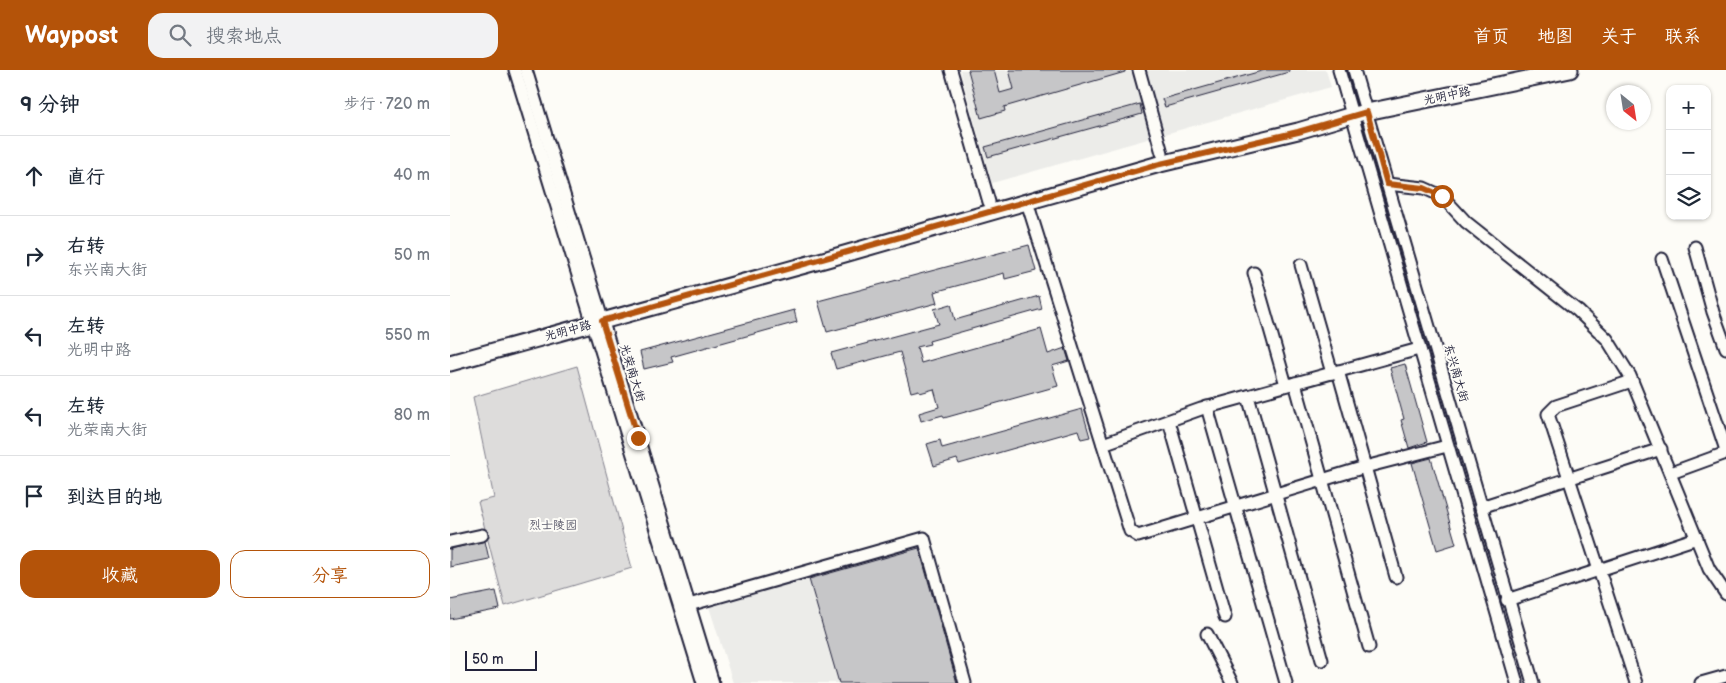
<!DOCTYPE html>
<html lang="zh">
<meta charset="utf-8">
<style>
:root{--surface:#fff;--page:#f2f2f3;--text:#1f2937;--muted:#747a83;--line:#e0e1e3;--accent:#b45309}
body{margin:0;font-family:"Balsamiq Sans","LXGW WenKai TC",sans-serif;background:var(--page);color:var(--text)}
.controls{position:absolute;right:15px;top:15px;display:grid;overflow:hidden;border-radius:10px;box-shadow:0 1px 4px #0004}
.controls button{width:45px;height:45px;display:grid;place-items:center;padding:0;border:0;border-bottom:1px solid var(--line);background:var(--surface);color:var(--text);font:25px sans-serif}
.compass{position:absolute;left:1156px;top:15px;width:45px;height:45px;border-radius:50%;background:var(--surface);box-shadow:0 1px 4px #0004;rotate:150deg}
.scale{position:absolute;left:15px;bottom:12px;width:72px;box-sizing:border-box;padding-left:5px;border:2px solid #22223b;border-top:0;font-size:14px;line-height:18px;white-space:nowrap;color:#22223b;-webkit-text-stroke:4px #fdfcf7;paint-order:stroke}
.stop{position:absolute;width:15px;height:15px;margin:-11px;border:4px solid #b45309;border-radius:50%;background:#fff}
.stop.end{background:#b45309;border-color:#fff;box-shadow:0 1px 5px #0008}
.list{margin:0;padding:0;list-style:none}
h2{display:flex;justify-content:space-between;align-items:center;height:65px;margin:0;padding:0 20px;font-size:21px}
h2 small{font-size:16px;font-weight:400;color:var(--muted)}
.list li{display:grid;grid-template-columns:32px 1fr auto;gap:15px;align-items:center;box-sizing:border-box;height:80px;padding:0 20px;border-top:1px solid var(--line)}
.list b{display:block;font-size:19px;white-space:nowrap}
.list p{margin:0;font-size:16px;white-space:nowrap;color:var(--muted)}
.list em{font-size:16px;font-style:normal;color:var(--muted)}
.actions{display:flex;gap:10px;padding:15px 20px}
.actions a{flex:1;padding:11px 0;border:1px solid var(--accent);border-radius:15px;text-align:center;font-size:18px;color:var(--accent)}
.actions .main{background:var(--accent);color:#fff}
.icon{flex:none;width:28px;height:28px;fill:none;stroke:currentColor;stroke-width:2;stroke-linecap:round;stroke-linejoin:round}
.map{position:relative;flex:none;width:1276px;height:613px;overflow:hidden}
header{display:flex;align-items:center;gap:30px;box-sizing:border-box;height:70px;padding:0 25px;background:var(--accent);color:#fff}
header strong{font-size:24px}
nav{display:flex;gap:28px;margin-inline-start:auto;font-size:18px}
.search{width:350px;height:45px;background:var(--page);display:flex;align-items:center;gap:12px;box-sizing:border-box;padding:0 18px;border-radius:15px;color:var(--muted);font-size:19px}
main{display:flex}
aside{flex:1;background:var(--surface)}
.map>svg:first-child{display:block}
.built{fill:#ecece9}
.green{fill:#dddcdb;stroke:#807f8b}
.building{fill:#c6c6c8;stroke:#22223b}
.lines{fill:none;stroke-linecap:round;stroke-linejoin:round}
.minor-casing{stroke:#22223b;stroke-width:15}
.major-casing{stroke:#22223b;stroke-width:19}
.minor{stroke:#fdfcf7;stroke-width:11}
.major{stroke:#fdfcf7;stroke-width:15}
.route{stroke:#b45309;stroke-width:6}
.labels{text-anchor:middle;dominant-baseline:central;stroke-width:4;stroke-linejoin:round;paint-order:stroke}
.street-label{font-size:12px;fill:#22223b;stroke:#fdfcf7}
.park-label{font-size:12px;fill:#5a5a6b;stroke:#fdfcf7}
</style>
<header>
<strong>Waypost</strong>
<div class="search"><svg class="icon" aria-label="search" viewBox="0 0 24 24"><circle cx="10" cy="10" r="6"/><path d="M15 15l6 6"/></svg>搜索地点</div>
<nav><a>首页</a><a>地图</a><a>关于</a><a>联系</a></nav>
</header>
<main>
<aside>
<h2>9 分钟<small>步行 · 720 m</small></h2>
<ul class="list">
<li><svg class="icon" aria-label="ahead" viewBox="0 0 24 24"><path d="M12 20V5M6 11l6-6 6 6"/></svg><div><b>直行</b></div><em>40 m</em></li>
<li><svg class="icon" aria-label="right" viewBox="0 0 24 24"><path d="M7 20v-9h11M14 6l5 5-5 5"/></svg><div><b>右转</b><p>东兴南大街</p></div><em>50 m</em></li>
<li><svg class="icon" aria-label="left" viewBox="0 0 24 24"><path d="M17 20v-9H6M10 6l-5 5 5 5"/></svg><div><b>左转</b><p>光明中路</p></div><em>550 m</em></li>
<li><svg class="icon" aria-label="left" viewBox="0 0 24 24"><path d="M17 20v-9H6M10 6l-5 5 5 5"/></svg><div><b>左转</b><p>光荣南大街</p></div><em>80 m</em></li>
<li><svg class="icon" aria-label="arrive" viewBox="0 0 24 24"><path d="M6 21V4h12l-3 4 3 4H6"/></svg><div><b>到达目的地</b></div></li>
</ul>
<div class="actions"><a class="main">收藏</a><a>分享</a></div>
</aside>
<div class="map">
<svg width="1276" height="613" viewBox="0 0 1276 613">
<rect width="100%" height="100%" fill="#fdfcf7"/>
<filter id="ink" filterUnits="userSpaceOnUse"><feTurbulence type="fractalNoise" baseFrequency=".02" numOctaves="2"/><feDisplacementMap in="SourceGraphic" scale="10" xChannelSelector="R" yChannelSelector="G"/><feConvolveMatrix kernelMatrix="1 2 1 2 8 2 1 2 1" color-interpolation-filters="sRGB"/></filter>
<g filter="url(#ink)">
<g class="built">
<path d="M510,0h366l5,17 -339,96z"/>
<path d="M477,462l43,151h-237l-27,-86z"/>
</g>
<path class="green" d="M127,296l55,202 -127,38 -27,-104 16,-4 -21,-101z"/>
<g class="building">
<path d="M518,0h26l6,23 14,-4 -5,-19h116v2l-121,35 1,4 -24,7z"/>
<path d="M815,0h24v2l-124,35 -3,-8z"/>
<path d="M690,34l2,10 -154,43 -3,-10z"/>
<path d="M579,175l7,26 -31,8 -1,-6 -70,19 3,11 -110,29 -9,-31z"/>
<path d="M589,226l3,13 -113,32 1,3 -13,3 4,16 120,-34 7,25 17,-6 4,13 -17,5 6,20 -114,32 -1,-3 -22,6 -2,-8 20,-6 -5,-18 -14,4 -1,-3 -8,2 -11,-40 -64,17 -5,-16 108,-29 -5,-15 17,-5 4,16z"/>
<path d="M344,240l3,12 -126,35 2,5 -29,7 -4,-17z"/>
<path d="M955,294l22,78 -18,6 -8,-28 3,-1 -14,-51z"/>
<path d="M632,339l8,28 -9,2 -3,-9 -119,34 -2,-5 -23,7 -7,-22 13,-4 2,8z"/>
<path d="M981,388l25,86 -19,6 -25,-87z"/>
<path d="M35,471l4,18 -39,8v-18z"/>
<path d="M469,478l38,135h-118l-30,-104z"/>
<path d="M46,521l4,18 -50,10v-19z"/>
</g>
<g class="lines">
<g class="minor-casing">
<g id="minor">
<path d="M65,0l188,613"/>
<path d="M76,0l187,613"/>
<path d="M501,0l38,132"/>
<path d="M689,0l23,83"/>
<path d="M889,0l178,613"/>
<path d="M904,0l179,613"/>
<path d="M937,114l37,4 18,8 24,26 112,89 29,28 23,37 79,193 17,25"/>
<path d="M577,132l103,329 8,5 227,-69 82,-21"/>
<path d="M1245,177l18,65 13,36"/>
<path d="M1212,189l64,191"/>
<path d="M851,195l31,108"/>
<path d="M804,203l32,112"/>
<path d="M888,301l58,206"/>
<path d="M1182,311l-76,25 -8,8 88,269"/>
<path d="M845,313l74,264"/>
<path d="M798,326l74,264"/>
<path d="M757,337l79,276"/>
<path d="M719,351l56,196"/>
<path d="M653,374l98,-35 218,-60"/>
<path d="M1221,403l55,-20"/>
<path d="M1031,437l180,-58"/>
<path d="M0,472l32,-7"/>
<path d="M1057,530l190,-62"/>
<path d="M239,535l235,-67 41,145"/>
<path d="M757,564l25,49"/>
<path d="M1251,613l25,-7"/>
</g>
</g>
<g class="major-casing">
<path id="major" d="M0,293l377,-104 329,-94 142,-34 54,-16 218,-45"/>
</g>
<use href="#minor" class="minor"/>
<use href="#major" class="major"/>
</g>
</g>
<g class="lines" filter="url(#ink)">
<path class="route" d="M188,368l-36,-117 554,-156 142,-33 69,-20 20,72 37,4 18,8"/>
</g>
<g class="labels">
<g class="street-label">
<text transform="translate(997 26) rotate(-12)">光明中路</text>
<text transform="translate(118 261) rotate(-15)">光明中路</text>
<text transform="translate(182 303) rotate(73)">光荣南大街</text>
<text transform="translate(1006 303) rotate(74)">东兴南大街</text>
</g>
<g class="park-label">
<text x="103" y="455">烈士陵园</text>
</g>
</g>
</svg>
<div class="controls">
<button>+</button>
<button>−</button>
<button><svg class="icon" aria-label="layers" viewBox="0 0 24 24"><path d="M12 4l9 5-9 5-9-5zM3 14l9 5 9-5"/></svg></button>
</div>
<svg class="compass" viewBox="-18 -18 36 36"><path d="M0-13l5 13h-10z" fill="#e53935"/><path d="M0 13l5-13h-10z" fill="#747a83"/></svg>
<div class="scale">50 m</div>
<div class="stop" style="left:992px;top:126px"></div>
<div class="stop end" style="left:188px;top:368px"></div>
</div>
</main>
